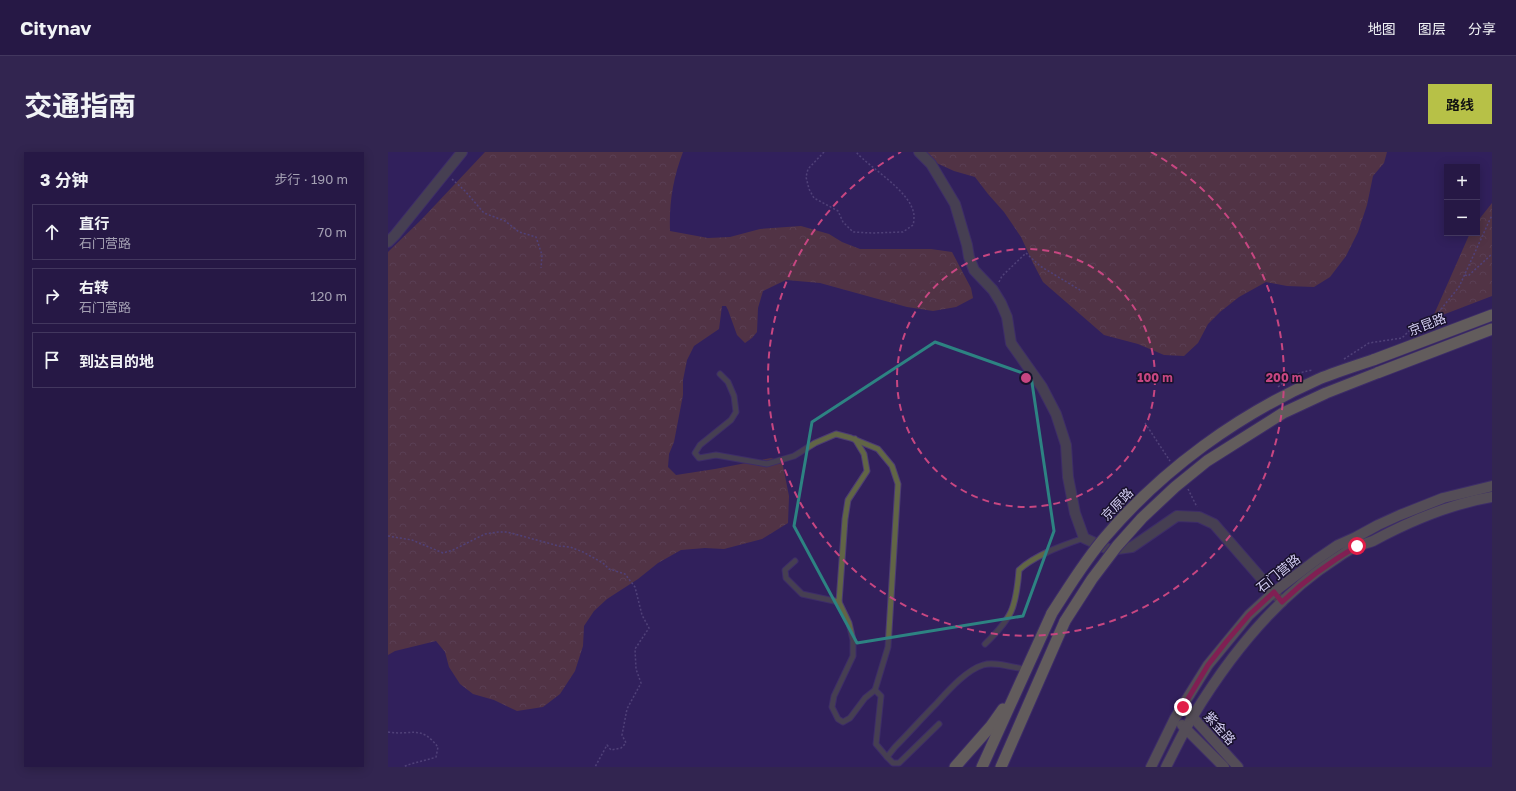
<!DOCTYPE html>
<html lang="zh">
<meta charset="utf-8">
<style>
:root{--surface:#261845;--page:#322550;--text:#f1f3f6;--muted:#a4a0b3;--line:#42375e;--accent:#b7c147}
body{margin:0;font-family:"Golos Text","Noto Sans SC",sans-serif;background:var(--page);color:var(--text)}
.controls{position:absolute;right:12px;top:12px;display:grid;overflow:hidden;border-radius:0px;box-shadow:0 2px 10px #0003}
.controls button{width:36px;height:36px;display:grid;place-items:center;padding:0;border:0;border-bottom:1px solid var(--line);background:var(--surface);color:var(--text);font:20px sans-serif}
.stop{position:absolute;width:12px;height:12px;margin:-9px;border:3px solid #e11d48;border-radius:50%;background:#fff}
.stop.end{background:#e11d48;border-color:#fff;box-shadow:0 1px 4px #0008}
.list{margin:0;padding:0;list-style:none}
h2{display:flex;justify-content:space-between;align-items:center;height:52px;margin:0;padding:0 16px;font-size:17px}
h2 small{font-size:13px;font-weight:400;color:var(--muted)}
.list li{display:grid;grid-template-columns:26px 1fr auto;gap:12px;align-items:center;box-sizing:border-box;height:56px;margin:0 8px 8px;padding:0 8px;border:1px solid var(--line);border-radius:0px}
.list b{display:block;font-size:15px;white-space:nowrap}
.list p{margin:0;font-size:13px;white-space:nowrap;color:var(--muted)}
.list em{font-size:13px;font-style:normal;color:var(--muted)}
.icon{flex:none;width:22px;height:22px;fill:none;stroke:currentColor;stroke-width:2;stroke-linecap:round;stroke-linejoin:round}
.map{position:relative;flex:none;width:1104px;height:615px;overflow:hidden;border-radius:0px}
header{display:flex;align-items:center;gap:24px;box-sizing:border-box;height:56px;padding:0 20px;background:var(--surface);border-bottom:1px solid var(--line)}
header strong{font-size:19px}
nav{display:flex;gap:22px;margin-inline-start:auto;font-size:14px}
.intro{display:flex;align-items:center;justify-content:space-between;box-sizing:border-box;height:96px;padding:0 24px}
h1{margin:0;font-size:28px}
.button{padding:10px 18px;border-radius:0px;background:var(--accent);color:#111;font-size:14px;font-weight:700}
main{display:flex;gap:24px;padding:0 24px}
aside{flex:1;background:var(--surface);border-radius:0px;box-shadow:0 2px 10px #0003}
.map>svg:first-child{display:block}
.forest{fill:url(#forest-crowns)}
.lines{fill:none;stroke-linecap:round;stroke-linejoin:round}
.service-casing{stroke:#4c3c74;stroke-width:7}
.minor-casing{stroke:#4c3c74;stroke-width:12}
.secondary-casing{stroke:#4c3c74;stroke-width:12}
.trunk-casing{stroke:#4c3c74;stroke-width:13}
.path{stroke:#75689a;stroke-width:1.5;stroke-dasharray:2 2;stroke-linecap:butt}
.service{stroke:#616546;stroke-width:5}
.minor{stroke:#616546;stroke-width:10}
.secondary{stroke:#7e8351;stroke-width:10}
.trunk{stroke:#9ea45c;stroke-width:11}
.trunk-bridge-casing{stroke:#4c3c74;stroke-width:13;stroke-linecap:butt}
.trunk-bridge{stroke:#9ea45c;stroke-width:11}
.route{stroke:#e11d48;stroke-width:5}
.marked{fill:none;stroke:#2d8382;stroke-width:3;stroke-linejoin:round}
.ring{fill:none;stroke:#c74681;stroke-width:2;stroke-dasharray:7 5}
.labels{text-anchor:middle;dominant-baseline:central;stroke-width:3;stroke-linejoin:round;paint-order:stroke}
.street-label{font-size:13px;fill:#d5cff4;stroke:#18112b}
.centre{fill:#c74681;stroke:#18112b;stroke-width:2}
.ring-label{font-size:12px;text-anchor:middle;font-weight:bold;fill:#c74681;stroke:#18112b;stroke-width:3;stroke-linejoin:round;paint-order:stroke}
</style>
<header>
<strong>Citynav</strong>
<nav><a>地图</a><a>图层</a><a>分享</a></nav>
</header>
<div class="intro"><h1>交通指南</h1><a class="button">路线</a></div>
<main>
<aside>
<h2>3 分钟<small>步行 · 190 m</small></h2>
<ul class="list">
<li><svg class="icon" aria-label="ahead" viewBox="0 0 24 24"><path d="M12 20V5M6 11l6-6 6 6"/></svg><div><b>直行</b><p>石门营路</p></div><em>70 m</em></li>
<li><svg class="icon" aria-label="right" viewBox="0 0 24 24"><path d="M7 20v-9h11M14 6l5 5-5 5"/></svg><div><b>右转</b><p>石门营路</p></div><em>120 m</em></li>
<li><svg class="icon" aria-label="arrive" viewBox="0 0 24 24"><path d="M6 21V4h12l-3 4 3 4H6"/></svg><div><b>到达目的地</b></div></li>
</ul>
</aside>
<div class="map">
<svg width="1104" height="615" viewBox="0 0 1104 615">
<defs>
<pattern id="forest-crowns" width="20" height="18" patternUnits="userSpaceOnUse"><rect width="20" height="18" fill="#794a29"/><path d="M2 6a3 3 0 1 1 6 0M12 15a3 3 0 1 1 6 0" fill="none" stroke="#8b6349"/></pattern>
</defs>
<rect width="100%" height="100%" fill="#32205c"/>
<g class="forest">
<path d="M97,0h198c-10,26 -14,51 -13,79l38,7 22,-1 30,-8 41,-3 28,8 13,8 18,7h71l21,3 19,36 2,10 -17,9 -23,4 -26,-4 -87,-24 -34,-3 -23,11 -5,17 -1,24 -5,6 -7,5 -8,-8 -9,-25 -2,-4h-4l-3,23 -25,17 -7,14 -4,20v15l-9,47 -5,12 -1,13 8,8 39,-6 56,-11 11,3 7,35 -1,27 -26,16 -38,10 -19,-1 -24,2 -23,13 -20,16 -31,20 -13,12 -10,15 -1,20 -8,25 -15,23 -17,13 -26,4 -23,-11 -21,-6 -13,-10 -11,-17 -4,-15 -9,-11 -41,10 -7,4v-403l34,-33z"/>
<path d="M528,0h471l-3,11 -11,13 -6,29 -9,27 -12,24 -16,21 -16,10 -27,-1 -21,-4 -27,15 -19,15 -12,12 -10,19 -14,13 -20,-1 -26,-11 -34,-9 -61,-53 -10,-19 -12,-26 -17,-25 -16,-18 -13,-17 -21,-6 -22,-10z"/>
<path d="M1104,51v93l-60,23 38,-86h7v-11z"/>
</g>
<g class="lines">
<g class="service-casing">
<g id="service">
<path d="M332,222l8,8 6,14 2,16 -5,8 -31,25 -5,8 4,5 17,-3 51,9 27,-8 21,-13 21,-9 15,4 27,11 14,17 6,18 -10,163 -13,43 6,6 -5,48 11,13 8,-10c14,-14 27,-29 41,-43 11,-12 30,-34 47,-39 12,-4 29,3 43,4"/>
<path d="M467,287l9,15 3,17 -19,29 -3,19 -6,83 10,21 4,17v16l-19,40 -2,11 6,12 5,3 7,-4 15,-20 10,-8"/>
<path d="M407,409l-10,9 1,8 16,16 37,8"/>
<path d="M597,492c27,-26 31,-36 34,-74 16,-15 44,-25 65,-32"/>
<path d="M499,605l6,6h6l40,-39"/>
</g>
</g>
<g class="minor-casing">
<g id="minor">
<path d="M531,0l12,12 24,40 12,41 2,12 5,13 19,20 8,13 6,14 4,26 31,44 14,27 10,31 2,32 7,36 9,25 26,12 22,-3 45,-31 22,1 15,7 68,78"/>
<path d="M0,90l7,-7 67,-83"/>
</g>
</g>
<g class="secondary-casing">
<g id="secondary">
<path d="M800,560l50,55"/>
<path d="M794,573l42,42"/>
<path d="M763,615l24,-49 33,-53 41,-50 25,-23 42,-32 22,-15 18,-8 22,-12 22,-10 43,-17 49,-12"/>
<path d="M778,615c9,-17 17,-35 27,-51 37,-61 84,-120 144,-158 7,-5 14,-10 21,-12 5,-2 10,-3 15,-5 37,-20 77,-37 119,-44"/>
</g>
</g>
<g class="trunk-casing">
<g id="trunk">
<path d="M985,208l119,-45"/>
<path d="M989,221l115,-44"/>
<path d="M567,615l36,-41 12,-17"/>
<path d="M594,615l70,-154"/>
<path d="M613,615l64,-146"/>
</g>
</g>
<g class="path">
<path d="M436,0l-16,17 -2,8 3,12 5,9 24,13 5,11 10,10 19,1 31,-1 10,-7c1,-3 1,-7 1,-10 -3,-24 -43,-46 -58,-63"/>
<path d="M64,27l13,12 19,22 21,8 14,11 17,5 6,18 -1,13"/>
<path d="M1077,123l3,1 24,-22"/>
<path d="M611,130l3,-6 24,-23 14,13 40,24"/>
<path d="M956,207l25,-16 33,-5 11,-11 25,-14 21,-26 33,-72"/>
<path d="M890,235c12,-10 20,-15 35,-17"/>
<path d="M757,271l25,38"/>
<path d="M800,337l9,18"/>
<path d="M0,384l24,4 31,13 10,-3 32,-16 13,-2h9l52,14 11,1 13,5 20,11 6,6 16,5 10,13 7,28 7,13 -14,21 1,20 5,14 -14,26 -5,26 4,8 -5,5 -10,2 -4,-5 -12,22"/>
<path d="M0,580c24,4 32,-8 50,15l-2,10c-11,4 -22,5 -33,10"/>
</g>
<use href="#service" class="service"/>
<use href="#minor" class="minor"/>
<use href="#secondary" class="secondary"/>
<use href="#trunk" class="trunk"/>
<g class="trunk-bridge-casing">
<g id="trunk-bridge">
<path d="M664,461c17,-26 33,-53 54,-77 57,-67 132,-121 213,-157 17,-7 36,-13 54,-19"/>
<path d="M677,469l27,-42 25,-33 25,-28 33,-31 32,-26 76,-48 43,-20 51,-20"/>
</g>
</g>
<use href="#trunk-bridge" class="trunk-bridge"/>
</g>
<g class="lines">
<path class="route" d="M795,555l25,-42 18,-23 23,-27 25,-23 8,10c23,-22 48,-40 75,-56"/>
</g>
<path d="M0 0H1104V615H0ZM547,190l96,34 23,155 -31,85 -166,27 -63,-117 18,-104z" fill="#32205c" fill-opacity=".55" fill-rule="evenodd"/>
<path class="marked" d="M547,190l96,34 23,155 -31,85 -166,27 -63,-117 18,-104z"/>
<g class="ring">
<circle cx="638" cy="226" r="129"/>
<path d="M763 0A258 258 0 1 1 513 0"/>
</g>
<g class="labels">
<g class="street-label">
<text transform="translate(1039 172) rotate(-21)">京昆路</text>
<text transform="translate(729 352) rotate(-46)">京原路</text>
<text transform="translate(890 421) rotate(-39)">石门营路</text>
<text transform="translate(832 576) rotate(48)">紫金路</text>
</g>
</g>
<circle cx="638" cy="226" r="6" class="centre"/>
<g class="ring-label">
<text x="767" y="230">100 m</text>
<text x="896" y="230">200 m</text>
</g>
</svg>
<div class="controls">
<button>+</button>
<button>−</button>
</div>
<div class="stop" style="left:969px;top:394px"></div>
<div class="stop end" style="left:795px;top:555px"></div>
</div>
</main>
